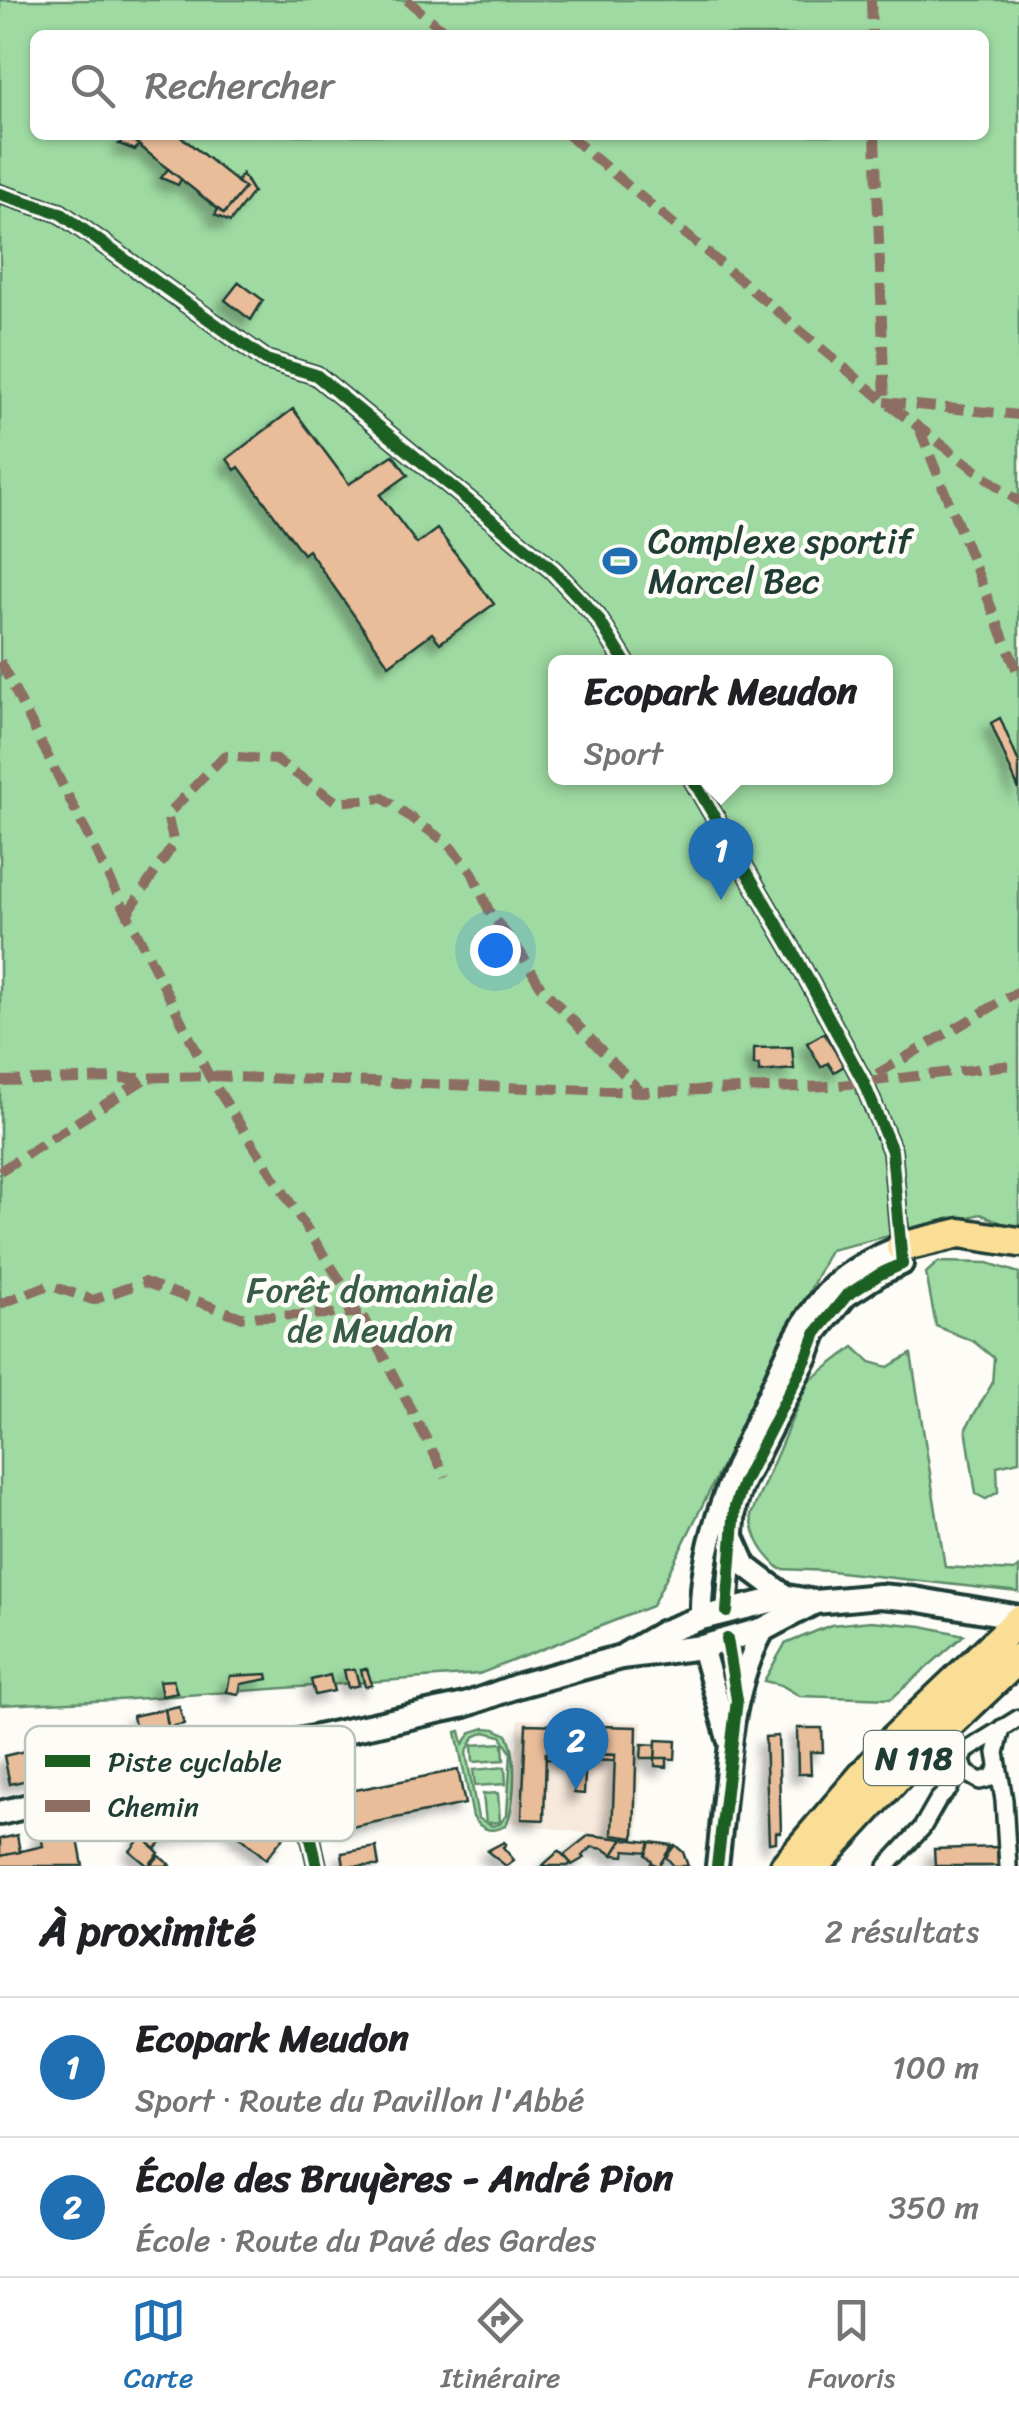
<!DOCTYPE html>
<html lang="fr">
<meta charset="utf-8">
<style>
:root{--surface:#fff;--page:#f6f6f6;--text:#202124;--muted:#757577;--line:#e0e0e0;--accent:#1f6fb2}
body{margin:0;font-family:Sriracha,sans-serif;background:var(--page);color:var(--text)}
.you{position:absolute;left:495px;top:950px;width:35px;height:35px;margin:-25px;border:8px solid #fff;border-radius:50%;background:#1a73e8;box-shadow:0 0 0 15px #1a73e833}
.badge{display:grid;place-items:center;width:65px;height:65px;border-radius:50%;background:var(--accent);color:#fff;font-size:32px;font-weight:700}
.pin{position:absolute;translate:-50% -82px;filter:drop-shadow(0 2px 5px #0008)}
.pin::after{content:'';position:absolute;top:52px;width:35px;height:30px;background:inherit;clip-path:polygon(0 0,100% 0,50% 100%)}
.popup{position:absolute;left:548px;top:655px;width:345px;height:130px;box-sizing:border-box;display:grid;place-content:center;border-radius:15px;background:var(--surface);filter:drop-shadow(0 2px 8px #0005);font-size:32px;white-space:nowrap;color:var(--muted)}
.popup b{font-size:38px;color:var(--text)}
.popup::after{content:'';position:absolute;left:50%;top:100%;margin-left:-20px;border:20px solid transparent;border-top-color:var(--surface)}
.list{margin:0;padding:0;list-style:none}
h2{display:flex;justify-content:space-between;align-items:center;height:130px;margin:0;padding:0 40px;font-size:42px}
h2 small{font-size:32px;font-weight:400;color:var(--muted)}
.list li{display:grid;grid-template-columns:65px 1fr auto;gap:30px;align-items:center;box-sizing:border-box;height:140px;padding:0 40px;border-top:2px solid var(--line)}
.list b{display:block;font-size:38px;white-space:nowrap}
.list p{margin:0;font-size:32px;white-space:nowrap;color:var(--muted)}
.list em{font-size:32px;font-style:normal;color:var(--muted)}
.icon{flex:none;width:55px;height:55px;fill:none;stroke:currentColor;stroke-width:2;stroke-linecap:round;stroke-linejoin:round}
.map{position:relative;flex:none;width:1019px;height:1866px;overflow:hidden}
.search{position:absolute;background:var(--surface);box-shadow:0 2px 8px #0004;left:30px;right:30px;top:30px;height:110px;display:flex;align-items:center;gap:25px;box-sizing:border-box;padding:0 35px;border-radius:15px;color:var(--muted);font-size:38px}
.sheet{height:410px;background:var(--surface)}
nav{display:flex;justify-content:space-around;align-items:center;box-sizing:border-box;height:140px;border-top:2px solid var(--line);background:var(--surface);font-size:28px;color:var(--muted)}
nav a{display:grid;justify-items:center;gap:5px}
nav .on{color:var(--accent)}
.map>svg:first-child{display:block}
.built{fill:#f7e9db}
.green{fill:#9edaa2;stroke:#5e8c6b;stroke-width:2.5;fill-rule:evenodd}
.building{fill:#eabd9a;stroke:#1f3d34;stroke-width:2.5;filter:url(#shadow)}
.lines{fill:none;stroke-linecap:round;stroke-linejoin:round}
.minor-casing{stroke:#1f3d34;stroke-width:22}
.tertiary-casing{stroke:#1f3d34;stroke-width:28}
.secondary-casing{stroke:#1f3d34;stroke-width:30}
.trunk-casing{stroke:#1f3d34;stroke-width:35}
.minor{stroke:#fdfcf7;stroke-width:15}
.tertiary{stroke:#fdfcf7;stroke-width:20}
.secondary{stroke:#fdfcf7;stroke-width:22}
.trunk{stroke:#fbde96;stroke-width:28}
.quiet{stroke:#8d6e63;stroke-width:10;stroke-dasharray:20 10;stroke-linecap:butt}
.cycleway-casing{stroke:#fdfcf7;stroke-width:19}
.cycleway{stroke:#1b5e20;stroke-width:12}
.labels{text-anchor:middle;dominant-baseline:central;stroke-width:9;stroke-linejoin:round;paint-order:stroke}
.shield{fill:#fdfcf7;stroke:#62766e;stroke-width:2.5}
.shield-label{font-size:32px;font-weight:bold;fill:#1f3d34}
.poi-label{font-size:35px;fill:#1f3d34;stroke:#fdfcf7;text-anchor:start}
.park-label{font-size:35px;fill:#385c4a;stroke:#fdfcf7}
.key{fill:#fdfcf7;stroke:#bac3bc;stroke-width:2.5}
.key-label{font-size:28px;fill:#1f3d34}
</style>
<div class="map">
<svg width="1019" height="1866" viewBox="0 0 1019 1866">
<defs>
<filter id="shadow"><feDropShadow dx="-8" dy="8" stdDeviation="5" flood-color="#0004"/></filter>
</defs>
<rect width="100%" height="100%" fill="#fdfcf7"/>
<filter id="ink" filterUnits="userSpaceOnUse"><feTurbulence type="fractalNoise" baseFrequency=".01" numOctaves="2"/><feDisplacementMap in="SourceGraphic" scale="20" xChannelSelector="R" yChannelSelector="G"/><feConvolveMatrix kernelMatrix="1 2 1 2 8 2 1 2 1" color-interpolation-filters="sRGB"/></filter>
<g filter="url(#ink)">
<path class="built" d="M519,1719l123,3 -4,119 -128,-19z"/>
<g class="green">
<path d="M0,0h1019v1231l-38,-17 -151,36 -178,356 -173,68 -362,26 -117,5zM35,35h949v100h-949zM556,662h330v116h-330z"/>
<path d="M938,1262l50,1 31,10v188l-22,5 1,26 -12,7 -10,-5 -10,-66 26,-44 2,-26 -21,-17 -37,-15 -10,-53z"/>
<path d="M854,1347l16,15 18,5 23,-13 34,213 69,4 5,-4v25l-188,-21 -51,-2c-18,-17 -26,-29 -29,-54l57,-133z"/>
<path d="M871,1621l51,5 42,9 -73,64 -91,-3 -19,-11 -17,-4 21,-37 46,-19z"/>
<path d="M485,1728l10,1 12,6c11,17 8,72 -1,90 -13,9 -25,5 -33,-8l-17,-85 4,-1 3,13 9,-12zM485,1732l16,4 10,17 -4,61 -7,10 -8,2 -14,-8 -12,-65 8,-16z"/>
<path d="M503,1743l1,17 -31,2 -1,-17z"/>
<path d="M505,1767l1,17 -31,2 -2,-16z"/>
<path d="M498,1793l2,29 -14,1 -3,-29z"/>
</g>
<g class="building">
<path d="M126,135h53l66,53 -21,26z"/>
<path d="M127,136l12,9 -4,5 -16,-6z"/>
<path d="M168,169l13,10 -3,6 -17,-7z"/>
<path d="M242,174l11,18 -23,30 -15,-7 3,-6 6,5 21,-26 -8,-6z"/>
<path d="M239,282l24,18 -12,20 -26,-20z"/>
<path d="M293,409l56,75 44,-29 15,20 -28,20 37,49 20,-15 57,75 -54,39 -8,-10 -43,32 -81,-115 -5,4 -64,-87 -4,3 -8,-11z"/>
<path d="M1000,718l19,45v27l-28,-67z"/>
<path d="M824,1033l20,33 -10,6 -6,-9 -7,4 -14,-24z"/>
<path d="M792,1047l2,22 -35,3v-7h-5v-17z"/>
<path d="M355,1669l4,16 -11,3 -4,-18z"/>
<path d="M361,1669h6l5,16 -7,2z"/>
<path d="M267,1674l1,5 -27,5 -2,10 -12,-2 3,-16z"/>
<path d="M330,1675l4,16 -19,4 -4,-15z"/>
<path d="M173,1680l4,13 -15,3 -3,-15z"/>
<path d="M179,1706l5,18 -16,3 -3,-18z"/>
<path d="M165,1709l3,18 -31,8 -4,-19z"/>
<path d="M526,1724l111,3 -3,111 -22,-3 3,-80 -69,-2 -2,67 -22,-1z"/>
<path d="M797,1728h25l1,24h-13l1,22h-13z"/>
<path d="M104,1732l6,29 -100,23 -6,-28z"/>
<path d="M778,1736l3,96h-5v10l-7,1 -4,-106z"/>
<path d="M656,1740l20,1 -1,18 -20,-1z"/>
<path d="M642,1744l14,1 -1,13h-14z"/>
<path d="M546,1753l29,1v6l-29,-1z"/>
<path d="M575,1754h11l-2,40 -10,-1z"/>
<path d="M586,1754l29,1 -1,6 -28,-1z"/>
<path d="M655,1758h12v9l-12,-1z"/>
<path d="M458,1770l7,34 -119,24 -5,-29 -11,2 -3,-10 12,-2 1,4z"/>
<path d="M236,1786l42,34 -3,4 11,10 -20,25 -39,-34 -64,15 -8,9 -13,-13 -9,-27z"/>
<path d="M75,1823l8,43h-83v-10l43,-10 -3,-16z"/>
<path d="M17,1835l3,17 -20,4v-17z"/>
<path d="M589,1835l34,4 -10,16 -9,-6 -12,-2 -10,9 2,2 -12,7 -8,-10z"/>
<path d="M142,1836l17,17 -11,13 -18,-15z"/>
<path d="M623,1839l27,3 -2,10 -23,-2 -1,6 -11,-1z"/>
<path d="M504,1842l2,2 -3,3 11,13 -8,6 -19,-15z"/>
<path d="M650,1842l22,3 -13,21 -8,-3 1,-2 -6,-6z"/>
<path d="M675,1845l8,7 5,14h-14l-8,-9z"/>
<path d="M376,1847l3,19h-35l-2,-13z"/>
<path d="M997,1847l1,19h-63l-1,-17z"/>
<path d="M559,1851l12,12 -3,3h-26z"/>
<path d="M159,1856l10,8 1,2h-20z"/>
</g>
<g class="lines">
<g class="minor-casing">
<g id="minor">
<path d="M0,194l60,19 206,147 50,15 237,195 44,47 28,45"/>
<path d="M692,778l98,168 73,135 29,70 9,101"/>
<path d="M1002,1728l-6,25 8,47 4,66"/>
<path d="M290,1743l27,123"/>
<path d="M962,1762l4,11 14,8 11,-3 7,-9"/>
<path d="M887,1866l35,-38 16,-28 11,-11 17,-38 53,-33"/>
</g>
</g>
<g class="tertiary-casing">
<g id="tertiary">
<path d="M733,1537l13,29 41,31"/>
<path d="M727,1612l8,-105 8,-24 64,-126 9,-24 30,-37 34,-22 22,-10"/>
<path d="M701,1618c-2,-79 34,-150 66,-220 18,-40 35,-83 67,-113 20,-18 42,-29 67,-38"/>
<path d="M727,1639l9,54"/>
<path d="M702,1647l26,92"/>
<path d="M717,1866c10,-78 9,-168 47,-237"/>
</g>
</g>
<g class="secondary-casing">
<g id="secondary">
<path d="M626,1654l38,-22 37,-14 86,-21 28,5 64,-6 35,3 105,18"/>
<path d="M0,1813l267,-65 198,-43 55,-20 101,-28 81,-10 62,-18 51,-27"/>
</g>
</g>
<g class="trunk-casing">
<g id="trunk">
<path d="M901,1247l59,-14 59,9"/>
<path d="M785,1866l109,-127 125,-119"/>
<path d="M815,1866l105,-114 99,-94"/>
</g>
</g>
<use href="#minor" class="minor"/>
<use href="#tertiary" class="tertiary"/>
<use href="#secondary" class="secondary"/>
<use href="#trunk" class="trunk"/>
<g class="quiet">
<path d="M407,0l42,35"/>
<path d="M871,0l1,35"/>
<path d="M568,135l317,267 134,100"/>
<path d="M875,135l10,267"/>
<path d="M885,402l134,13"/>
<path d="M919,428l100,248"/>
<path d="M0,661l209,415 152,237 85,164"/>
<path d="M127,914l47,-70 -7,-29 57,-59 52,4 61,42 46,-4 64,45 25,29 18,41 31,40 20,34 100,105"/>
<path d="M877,1074l142,-83"/>
<path d="M0,1081l209,-5 432,16 191,-6 187,-22"/>
<path d="M0,1171l148,-94"/>
<path d="M0,1304l49,-19 44,15 51,-18 97,35 120,-4"/>
</g>
<g class="cycleway-casing">
<g id="cycleway">
<path d="M0,194l60,19 206,147 50,15 237,195 44,47 28,45"/>
<path d="M692,778l98,168 73,135 29,70 10,113 -22,10 -34,22 -30,37 -9,24 -64,126 -8,24 -8,105"/>
<path d="M290,1743l27,123"/>
<path d="M717,1866l20,-166 -10,-61"/>
</g>
</g>
<use href="#cycleway" class="cycleway"/>
</g>
</g>
<defs>
<g id="stadium-bare" transform="scale(2.7)"><path d="M0-5a6.5 5 0 1 0 0 10a6.5 5 0 1 0 0-10ZM-3.5-1.8h7v3.6h-7Z" fill="#1f6fb2" stroke="#fdfcf7" stroke-width="2.5" paint-order="stroke"/></g>
</defs>
<g fill-rule="evenodd">
<use href="#stadium-bare" x="620" y="561"/>
</g>
<g class="labels">
<rect class="shield" x="864" y="1731" width="100" height="54" rx="8"/>
<g class="shield-label">
<text x="914" y="1758">N 118</text>
</g>
<g class="poi-label">
<text x="648" y="541">Complexe sportif<tspan x="648" dy="40">Marcel Bec</tspan></text>
</g>
<g class="park-label">
<text x="370" y="1290">Forêt domaniale<tspan x="370" dy="40">de Meudon</tspan></text>
</g>
</g>
<rect x="25" y="1726" width="330" height="115" rx="15" class="key"/>
<rect x="45" y="1755" width="45" height="12" fill="#1b5e20"/>
<rect x="45" y="1800" width="45" height="12" fill="#8d6e63"/>
<g class="key-label">
<text x="108" y="1771">Piste cyclable</text>
<text x="108" y="1816">Chemin</text>
</g>
</svg>
<div class="you"></div>
<div class="pin badge" style="left:721px;top:900px">1</div>
<div class="popup"><b>Ecopark Meudon</b>Sport</div>
<div class="pin badge" style="left:576px;top:1790px">2</div>
<div class="search"><svg class="icon" aria-label="search" viewBox="0 0 24 24"><circle cx="10" cy="10" r="6"/><path d="M15 15l6 6"/></svg>Rechercher</div>
</div>
<section class="sheet">
<h2>À proximité<small>2 résultats</small></h2>
<ul class="list">
<li><span class="badge">1</span><div><b>Ecopark Meudon</b><p>Sport · Route du Pavillon l'Abbé</p></div><em>100 m</em></li>
<li><span class="badge">2</span><div><b>École des Bruyères - André Pion</b><p>École · Route du Pavé des Gardes</p></div><em>350 m</em></li>
</ul>
</section>
<nav>
<a class="on"><svg class="icon" aria-label="map" viewBox="0 0 24 24"><path d="M3 6l6-2 6 2 6-2v14l-6 2-6-2-6 2zM9 4v14M15 6v14"/></svg>Carte</a>
<a><svg class="icon" aria-label="directions" viewBox="0 0 24 24"><path d="M12 3l9 9-9 9-9-9zM9 14v-3h6M13 9l2 2-2 2"/></svg>Itinéraire</a>
<a><svg class="icon" aria-label="saved" viewBox="0 0 24 24"><path d="M7 4h10v16l-5-4-5 4z"/></svg>Favoris</a>
</nav>
